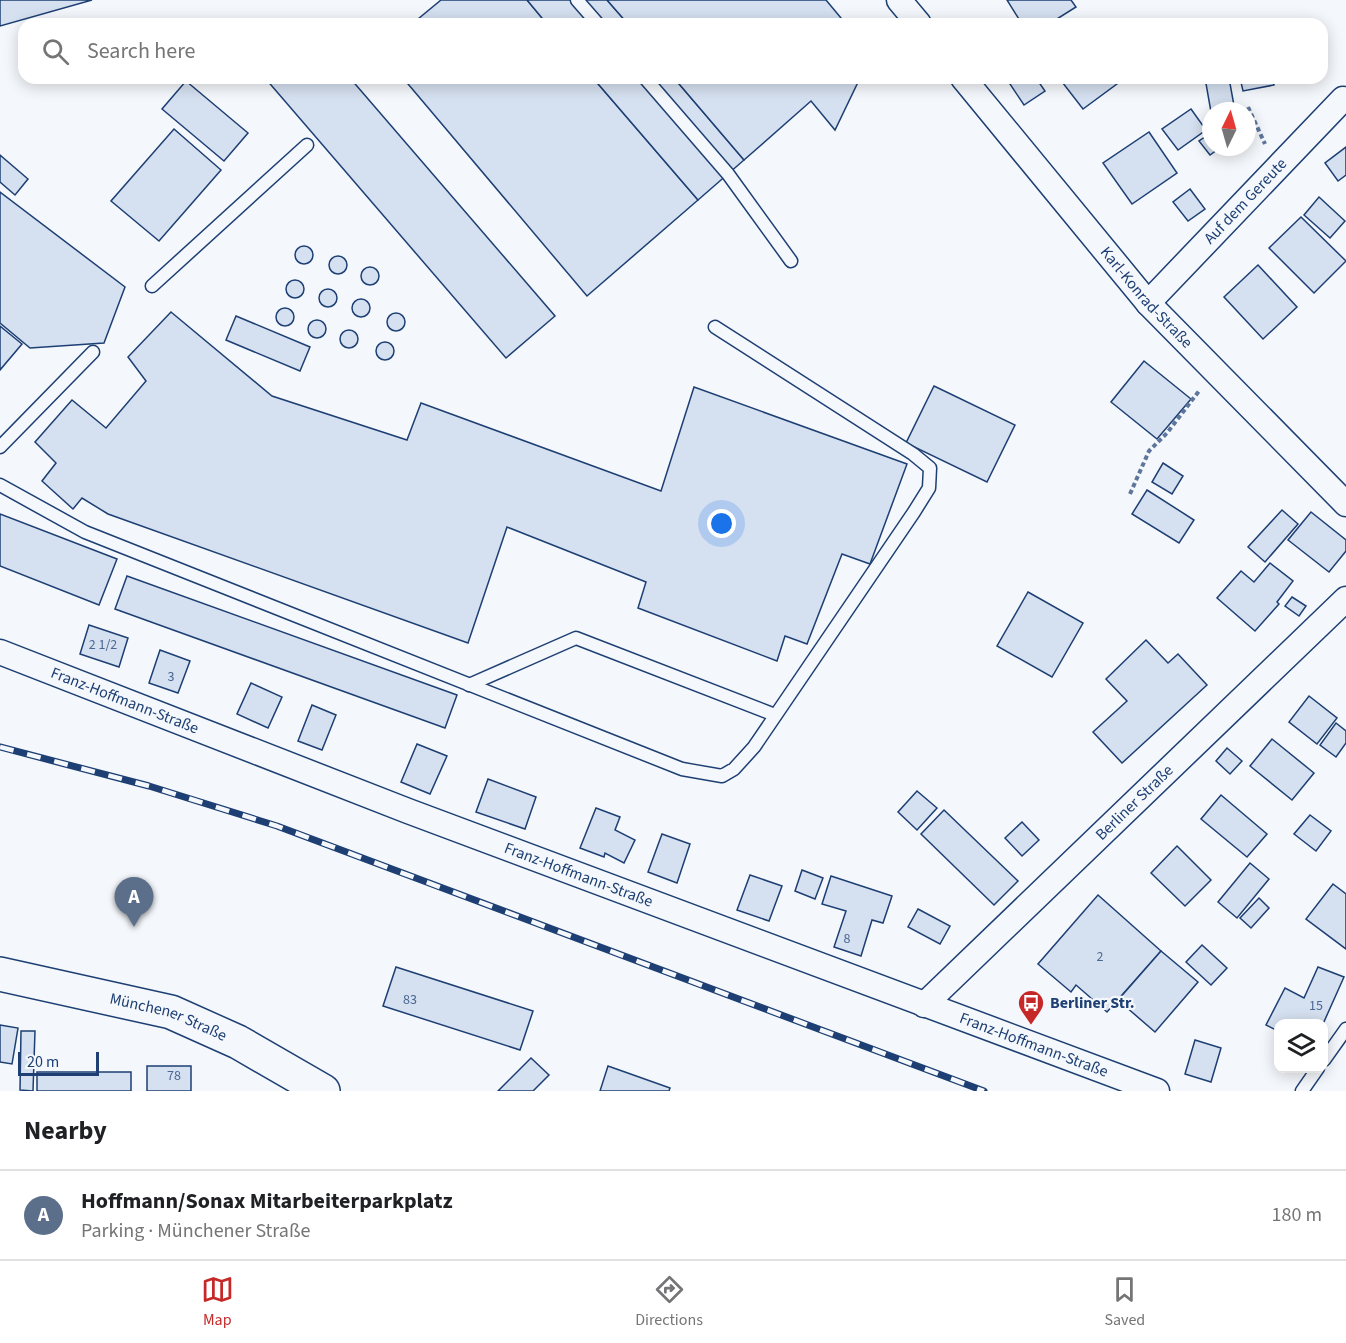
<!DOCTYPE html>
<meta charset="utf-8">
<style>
:root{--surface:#fff;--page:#f6f6f6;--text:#202124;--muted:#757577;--line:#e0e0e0;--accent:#c62828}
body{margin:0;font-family:"Source Sans 3",sans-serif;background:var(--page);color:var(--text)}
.controls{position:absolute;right:18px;bottom:18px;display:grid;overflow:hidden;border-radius:12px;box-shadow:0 3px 15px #0003}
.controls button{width:54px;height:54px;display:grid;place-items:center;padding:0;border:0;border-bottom:2px solid var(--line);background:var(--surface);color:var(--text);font:30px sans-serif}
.compass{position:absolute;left:1202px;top:102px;width:54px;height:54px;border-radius:50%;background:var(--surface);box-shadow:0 3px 15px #0003;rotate:5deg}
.scale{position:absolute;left:18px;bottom:15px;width:81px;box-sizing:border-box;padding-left:6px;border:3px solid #1d3f73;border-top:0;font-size:16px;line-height:21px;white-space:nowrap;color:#1d3f73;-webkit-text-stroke:4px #f4f7fb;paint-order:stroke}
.you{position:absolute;left:722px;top:524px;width:21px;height:21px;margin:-15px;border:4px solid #fff;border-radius:50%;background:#1a73e8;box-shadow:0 0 0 9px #1a73e833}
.badge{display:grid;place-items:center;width:39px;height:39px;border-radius:50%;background:var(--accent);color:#fff;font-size:20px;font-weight:700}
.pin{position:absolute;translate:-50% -50px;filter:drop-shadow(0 2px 3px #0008)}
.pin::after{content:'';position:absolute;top:32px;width:21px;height:18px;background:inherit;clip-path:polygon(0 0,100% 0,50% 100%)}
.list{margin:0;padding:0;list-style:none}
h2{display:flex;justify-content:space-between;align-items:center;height:78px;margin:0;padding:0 24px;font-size:26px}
h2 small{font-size:20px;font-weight:400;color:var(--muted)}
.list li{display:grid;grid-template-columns:39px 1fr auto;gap:18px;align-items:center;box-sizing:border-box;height:90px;padding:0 24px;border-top:2px solid var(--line)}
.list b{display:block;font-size:22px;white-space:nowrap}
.list p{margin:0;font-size:20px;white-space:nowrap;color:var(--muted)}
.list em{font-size:20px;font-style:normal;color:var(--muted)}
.icon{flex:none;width:33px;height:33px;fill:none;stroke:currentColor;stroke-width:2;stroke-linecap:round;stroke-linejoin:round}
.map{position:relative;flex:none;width:1346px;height:1091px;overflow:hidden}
.search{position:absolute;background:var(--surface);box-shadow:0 3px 15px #0003;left:18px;right:18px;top:18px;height:66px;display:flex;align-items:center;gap:15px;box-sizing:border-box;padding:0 21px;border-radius:18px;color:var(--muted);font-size:22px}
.sheet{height:168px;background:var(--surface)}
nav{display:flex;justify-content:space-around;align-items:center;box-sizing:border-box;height:84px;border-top:2px solid var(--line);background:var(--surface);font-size:16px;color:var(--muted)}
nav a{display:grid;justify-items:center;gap:3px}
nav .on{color:var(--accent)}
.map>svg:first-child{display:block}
.building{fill:#d5e0f0;stroke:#1d3f73;stroke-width:1.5}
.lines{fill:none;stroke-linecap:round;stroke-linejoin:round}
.lane-casing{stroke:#1d3f73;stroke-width:15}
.street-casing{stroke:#1d3f73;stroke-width:27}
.secondary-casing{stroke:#1d3f73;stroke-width:36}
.path{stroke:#5e769c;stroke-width:4;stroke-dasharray:4.5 3;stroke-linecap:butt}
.lane{stroke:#f4f7fb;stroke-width:12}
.street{stroke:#f4f7fb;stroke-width:24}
.secondary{stroke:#f4f7fb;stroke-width:33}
.rail-casing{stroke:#1d3f73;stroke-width:7}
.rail{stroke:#f4f7fb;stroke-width:4.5;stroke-dasharray:14;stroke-linecap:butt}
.labels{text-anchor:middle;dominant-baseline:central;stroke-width:4.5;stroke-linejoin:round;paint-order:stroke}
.number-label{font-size:14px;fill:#4b6792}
.street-label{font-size:16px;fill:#1d3f73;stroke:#f4f7fb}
.poi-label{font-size:16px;font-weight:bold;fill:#1d3f73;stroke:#f4f7fb;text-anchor:start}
</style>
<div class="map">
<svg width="1346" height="1091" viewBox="0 0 1346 1091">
<rect width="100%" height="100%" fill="#f4f7fb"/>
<g class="building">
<path d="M0,0h92l-92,26z"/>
<path d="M441,0h86l20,24h-135z"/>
<path d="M527,0h80l21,24h-81z"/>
<path d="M607,0h219l20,24h-218z"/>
<path d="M1007,0h64l5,7 -27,17h-27z"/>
<path d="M265,78h85l205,238 -49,42z"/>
<path d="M403,78h190l105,122 -111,96z"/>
<path d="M593,78h81l70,82 -46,40z"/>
<path d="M674,78h186l-25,52 -24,-29 -67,59z"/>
<path d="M1006,78h30l9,13 -21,14z"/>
<path d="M1059,78h66l-42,31z"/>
<path d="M1205,78h24l6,33 -24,1z"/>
<path d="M1240,78h32l2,7 -31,6z"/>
<path d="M186,81l62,52 -24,28 -62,-52z"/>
<path d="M1191,109l15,21 -28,20 -16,-21z"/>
<path d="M174,129l47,41 -62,71 -48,-40z"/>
<path d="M1149,132l28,41 -45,31 -29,-41z"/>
<path d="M1211,133v14h10l-11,8 -11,-14z"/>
<path d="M1346,147v28l-8,6 -13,-18z"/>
<path d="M0,155l28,24 -13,16 -15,-13z"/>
<path d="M1190,189l15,20 -17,12 -15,-19z"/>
<path d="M0,192l125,95 -21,56 -74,5 -30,-25z"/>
<path d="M1319,197l26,24 -15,17 -26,-23z"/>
<path d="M1301,217l45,44 -32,32 -45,-45z"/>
<circle cx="304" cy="255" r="9"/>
<circle cx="338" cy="265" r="9"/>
<path d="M1258,265l39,42 -34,32 -39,-42z"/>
<circle cx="370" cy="276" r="9"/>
<circle cx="295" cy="289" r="9"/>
<circle cx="328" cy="298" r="9"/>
<circle cx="361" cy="308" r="9"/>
<circle cx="285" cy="317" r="9"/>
<path d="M171,312l101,84 135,44 14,-37 240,88 33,-104 213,77 -37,100 -28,-10 -35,90 -22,-8 -8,25 -139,-53 8,-26 -139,-55 -39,116 -360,-129 -26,-16 -9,11 -31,-28 14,-18 -21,-21 37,-42 34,28 40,-47 -18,-24z"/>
<circle cx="396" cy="322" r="9"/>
<path d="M236,316l74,31 -10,24 -74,-31z"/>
<circle cx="317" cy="329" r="9"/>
<path d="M0,326l22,18 -22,26z"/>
<circle cx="349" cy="339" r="9"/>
<circle cx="385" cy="351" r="9"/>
<path d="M1144,361l47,38 -34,40 -46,-37z"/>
<path d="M934,386l81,39 -28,57 -81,-39z"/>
<path d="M1163,463l20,13 -11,18 -20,-12z"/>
<path d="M1147,490l47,30 -15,23 -47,-29z"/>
<path d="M1282,510l16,14 -33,38 -17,-15z"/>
<path d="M1311,512l35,28v11l-17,21 -41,-32z"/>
<path d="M0,514l117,45 -18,46 -99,-39z"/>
<path d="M1270,563l23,18 -16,21 2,2 -24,27 -38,-33 24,-27 13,11z"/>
<path d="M127,576l330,119 -12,33 -330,-119z"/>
<path d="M1028,592l55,31 -31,54 -55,-31z"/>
<path d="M1292,597l14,9 -7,10 -14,-10z"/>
<path d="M89,625l39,13 -9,29 -39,-13z"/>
<path d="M1146,640l22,23 10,-9 29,31 -85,78 -29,-31 34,-31 -21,-22z"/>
<path d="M160,650l30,11 -12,32 -29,-10z"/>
<path d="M251,683l31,14 -14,31 -31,-14z"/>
<path d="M1309,696l28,22 -20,26 -28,-22z"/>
<path d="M312,705l24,10 -14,35 -24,-9z"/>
<path d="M1336,723l10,8v12l-10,14 -16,-12z"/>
<path d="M1272,739l42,34 -22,27 -42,-34z"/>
<path d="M417,744l30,12 -17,38 -29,-12z"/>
<path d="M1227,748l15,13 -12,13 -14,-13z"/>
<path d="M488,779l48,18 -11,32 -49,-17z"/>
<path d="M917,791l20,17 -20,22 -19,-18z"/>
<path d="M1221,795l46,39 -20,23 -46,-38z"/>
<path d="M596,808l24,9 -5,13 20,10 -11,23 -19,-10 -1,4 -24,-9z"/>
<path d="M944,810l74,71 -24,24 -73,-71z"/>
<path d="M1310,815l21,16 -15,20 -22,-17z"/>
<path d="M1022,822l17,18 -17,16 -17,-18z"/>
<path d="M662,834l28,10 -13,39 -29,-11z"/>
<path d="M1177,846l34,34 -26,26 -34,-33z"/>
<path d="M1250,863l19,16 -32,39 -19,-16z"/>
<path d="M802,870l21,8 -8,21 -20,-8z"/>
<path d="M750,875l32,11 -13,35 -32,-11z"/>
<path d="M831,876l61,20 -9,27 -11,-3 -11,36 -27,-9 12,-36 -24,-7z"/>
<path d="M1333,884l13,10v55l-40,-30z"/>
<path d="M1098,895l63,56 -54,61 -31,-27 -5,7 -33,-28z"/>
<path d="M1259,898l10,10 -18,20 -11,-10z"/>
<path d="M918,909l32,17 -10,18 -32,-17z"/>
<path d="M1202,945l25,23 -16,17 -25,-23z"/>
<path d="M1161,951l37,31 -43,50 -37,-32z"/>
<path d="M396,967l137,44 -13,39 -137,-44z"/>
<path d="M1318,967l26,10 -21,47h-45v7l-12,-6 19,-37 19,10z"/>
<path d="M0,1025l18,3 -6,36 -12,-2z"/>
<path d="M21,1031h14l-2,60 -13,-1z"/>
<path d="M1195,1040l26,8 -10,34 -26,-8z"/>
<path d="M531,1058l18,17 -16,16h-35z"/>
<rect x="147" y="1066" width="44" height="25"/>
<path d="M608,1066l62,22 -1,3h-69z"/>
<rect x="37" y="1072" width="94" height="19"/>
</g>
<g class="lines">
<g class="lane-casing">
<g id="lane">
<path d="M577,0l21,24"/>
<path d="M645,78l83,96 63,87"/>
<path d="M152,286l155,-141"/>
<path d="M0,447l93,-95"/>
<path d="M0,485l85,47 597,237 40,7 12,-7 20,-22 160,-235 15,-24 1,-20 -17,-14 -198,-127"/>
<path d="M469,685l107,-47 199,77"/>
<path d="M1324,1060l22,-31"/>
<path d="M1302,1091l16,-23"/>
</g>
</g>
<g class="street-casing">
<g id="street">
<path d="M899,0l20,24"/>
<path id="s1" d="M963,78l185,225 198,201"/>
<path id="s2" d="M1148,303l195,-204"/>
<path id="s3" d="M0,652l408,159 749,280"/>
<path id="s4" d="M924,1005l422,-406"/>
</g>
</g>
<g class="secondary-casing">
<g id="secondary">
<path id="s5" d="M0,974l171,38 67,30 85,49"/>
</g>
</g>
<g class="path">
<path d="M1248,107l17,37"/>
<path d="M1130,494l19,-43 18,-18 32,-42"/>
</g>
<use href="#lane" class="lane"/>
<use href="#street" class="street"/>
<use href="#secondary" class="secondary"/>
<g class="rail-casing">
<path id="rail" d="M0,747l149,39 128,40 707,265"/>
</g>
<use href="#rail" class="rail"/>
</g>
<defs>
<g id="bus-pin" transform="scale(1.35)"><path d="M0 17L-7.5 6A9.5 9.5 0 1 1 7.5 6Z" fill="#c62828" stroke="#f4f7fb"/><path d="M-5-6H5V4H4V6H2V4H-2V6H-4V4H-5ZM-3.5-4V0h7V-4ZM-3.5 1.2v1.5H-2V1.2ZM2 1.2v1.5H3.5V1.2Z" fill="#fff"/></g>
</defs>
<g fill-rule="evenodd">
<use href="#bus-pin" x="1031" y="1003"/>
</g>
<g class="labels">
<g class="number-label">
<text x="103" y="645">2 1/2</text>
<text x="171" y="677">3</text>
<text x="847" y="939">8</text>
<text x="1100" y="957">2</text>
<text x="410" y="1000">83</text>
<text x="1316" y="1006">15</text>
<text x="174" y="1076">78</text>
</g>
<g class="street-label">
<text stroke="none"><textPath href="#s2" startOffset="141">Auf dem Gereute</textPath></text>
<text stroke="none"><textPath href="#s1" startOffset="286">Karl-Konrad-Straße</textPath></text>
<text stroke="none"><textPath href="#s3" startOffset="134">Franz-Hoffmann-Straße</textPath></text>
<text stroke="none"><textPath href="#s4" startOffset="292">Berliner Straße</textPath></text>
<text stroke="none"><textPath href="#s3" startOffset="620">Franz-Hoffmann-Straße</textPath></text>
<text stroke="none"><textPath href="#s5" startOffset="174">Münchener Straße</textPath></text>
<text stroke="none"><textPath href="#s3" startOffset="1106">Franz-Hoffmann-Straße</textPath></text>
</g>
<g class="poi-label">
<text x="1050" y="1003">Berliner Str.</text>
</g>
</g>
</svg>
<div class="controls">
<button><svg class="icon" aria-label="layers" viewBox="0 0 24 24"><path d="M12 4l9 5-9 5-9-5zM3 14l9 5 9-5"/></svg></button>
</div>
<svg class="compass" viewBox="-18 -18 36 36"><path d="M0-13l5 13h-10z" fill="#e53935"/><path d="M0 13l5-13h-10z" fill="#757577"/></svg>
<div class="scale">20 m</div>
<div class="you"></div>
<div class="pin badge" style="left:134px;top:927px;background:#5c6f8a">A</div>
<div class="search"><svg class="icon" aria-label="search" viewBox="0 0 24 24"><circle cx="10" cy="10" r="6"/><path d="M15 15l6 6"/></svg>Search here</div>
</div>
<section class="sheet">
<h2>Nearby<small></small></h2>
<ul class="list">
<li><span class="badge" style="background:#5c6f8a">A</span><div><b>Hoffmann/Sonax Mitarbeiterparkplatz</b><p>Parking · Münchener Straße</p></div><em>180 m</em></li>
</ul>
</section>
<nav>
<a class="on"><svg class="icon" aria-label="map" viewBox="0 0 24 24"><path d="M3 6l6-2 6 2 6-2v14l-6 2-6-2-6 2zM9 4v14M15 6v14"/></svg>Map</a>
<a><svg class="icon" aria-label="directions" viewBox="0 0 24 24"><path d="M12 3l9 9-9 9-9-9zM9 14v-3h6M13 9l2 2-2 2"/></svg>Directions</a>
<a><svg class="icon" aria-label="saved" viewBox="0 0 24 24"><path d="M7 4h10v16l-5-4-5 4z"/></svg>Saved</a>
</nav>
